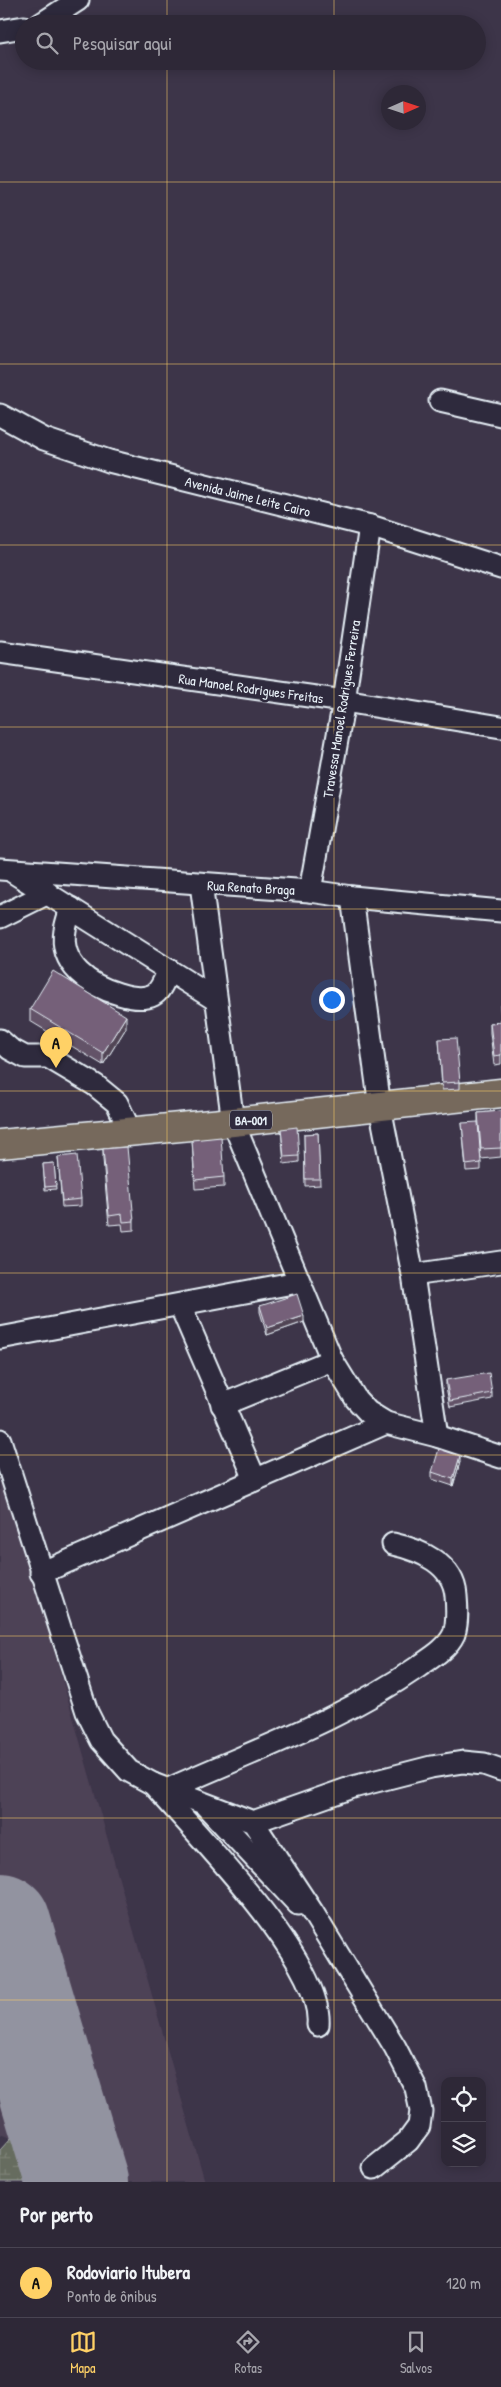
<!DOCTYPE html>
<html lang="pt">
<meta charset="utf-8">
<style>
:root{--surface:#2e2837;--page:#3a3442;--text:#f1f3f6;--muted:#a7a6ad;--line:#494452;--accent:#ffd166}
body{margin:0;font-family:"Patrick Hand",sans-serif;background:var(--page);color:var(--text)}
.controls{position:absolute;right:15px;bottom:15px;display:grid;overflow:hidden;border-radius:10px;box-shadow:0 2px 12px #0003}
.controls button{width:45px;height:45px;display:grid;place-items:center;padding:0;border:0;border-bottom:1px solid var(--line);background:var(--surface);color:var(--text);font:25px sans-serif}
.compass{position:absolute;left:381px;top:85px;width:45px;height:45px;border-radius:50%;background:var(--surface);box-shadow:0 2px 12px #0003;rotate:87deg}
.you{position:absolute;left:331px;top:999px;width:18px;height:18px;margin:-12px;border:4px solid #fff;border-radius:50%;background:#1a73e8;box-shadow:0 0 0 8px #1a73e833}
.badge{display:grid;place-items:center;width:32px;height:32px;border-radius:50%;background:var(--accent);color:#111;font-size:16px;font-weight:700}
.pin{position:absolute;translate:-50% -41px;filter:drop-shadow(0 1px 2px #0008)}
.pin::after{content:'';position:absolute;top:26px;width:18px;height:15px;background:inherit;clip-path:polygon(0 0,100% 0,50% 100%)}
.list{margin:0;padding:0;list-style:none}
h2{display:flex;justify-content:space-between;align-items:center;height:65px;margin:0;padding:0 20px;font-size:21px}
h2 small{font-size:16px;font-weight:400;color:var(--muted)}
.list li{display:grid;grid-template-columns:32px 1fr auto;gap:15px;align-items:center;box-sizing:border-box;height:70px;padding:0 20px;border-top:1px solid var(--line)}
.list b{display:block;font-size:19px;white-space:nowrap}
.list p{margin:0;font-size:16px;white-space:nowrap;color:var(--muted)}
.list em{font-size:16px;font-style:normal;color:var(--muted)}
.icon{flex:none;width:28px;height:28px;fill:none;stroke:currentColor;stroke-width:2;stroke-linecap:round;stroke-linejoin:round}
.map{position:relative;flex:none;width:501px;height:2182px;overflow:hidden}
.search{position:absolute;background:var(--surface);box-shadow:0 2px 12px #0003;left:15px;right:15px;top:15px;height:55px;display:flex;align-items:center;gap:12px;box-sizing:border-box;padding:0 18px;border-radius:28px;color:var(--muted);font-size:19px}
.sheet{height:135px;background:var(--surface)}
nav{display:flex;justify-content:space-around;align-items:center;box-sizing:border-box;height:70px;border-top:1px solid var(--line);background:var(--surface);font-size:14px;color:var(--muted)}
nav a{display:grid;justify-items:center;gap:2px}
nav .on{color:var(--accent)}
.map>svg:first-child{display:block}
.built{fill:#4e4257}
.wetland{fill:url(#wetland-marsh);stroke:#a7aeab}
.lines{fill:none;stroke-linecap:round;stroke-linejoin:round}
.runway{stroke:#9293a0;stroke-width:102}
.minor-casing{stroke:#e8f1f8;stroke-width:25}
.major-casing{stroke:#e8f1f8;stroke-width:31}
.minor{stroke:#2f2a3d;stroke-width:21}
.major{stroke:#76695c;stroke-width:28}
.wall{fill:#645368;stroke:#e8f1f8}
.shaded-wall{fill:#514455;stroke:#e8f1f8}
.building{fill:#746179;stroke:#e8f1f8}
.grid{fill:none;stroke:#ffd166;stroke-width:1;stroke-opacity:0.55}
.labels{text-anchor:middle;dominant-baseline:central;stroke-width:5;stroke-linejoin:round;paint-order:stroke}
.shield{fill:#2f2a3d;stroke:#b0b5c0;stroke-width:1}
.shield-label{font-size:12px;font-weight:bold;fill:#e8f1f8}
.street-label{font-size:14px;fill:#e8f1f8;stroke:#2f2a3d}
</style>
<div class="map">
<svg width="501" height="2182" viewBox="0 0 501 2182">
<defs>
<pattern id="wetland-marsh" width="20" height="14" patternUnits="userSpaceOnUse" patternTransform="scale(1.25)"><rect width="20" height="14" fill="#666c5e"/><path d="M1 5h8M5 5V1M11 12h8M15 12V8" fill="none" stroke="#7c8176"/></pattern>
</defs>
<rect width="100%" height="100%" fill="#3d3549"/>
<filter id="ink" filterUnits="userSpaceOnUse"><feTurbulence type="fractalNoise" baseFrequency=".02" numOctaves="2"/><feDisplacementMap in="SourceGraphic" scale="10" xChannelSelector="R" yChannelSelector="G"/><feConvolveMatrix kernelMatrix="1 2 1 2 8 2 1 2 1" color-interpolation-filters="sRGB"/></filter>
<g filter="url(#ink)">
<path class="built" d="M0,1470l44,145 161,567h-174l-4,-15 -16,-29 -11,-4z"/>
<path class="wetland" d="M11,2138l16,29 4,15h-31v-32z"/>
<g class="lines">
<path class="runway" d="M0,1924l77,258"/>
<g class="minor-casing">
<g id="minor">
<path d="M41,24l37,-24"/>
<path d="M0,31l24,-4"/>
<path d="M440,401l61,14"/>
<path d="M0,415l44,24 65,22 261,65 131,42"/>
<path d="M0,652l344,49 157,26"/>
<path d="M0,869l310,22 42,6 149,14"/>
<path d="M13,872l203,128"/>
<path d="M201,884l32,238 99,238 24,39 12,13 18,11 51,13 64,21"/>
<path d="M310,891l34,-190 26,-175"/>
<path d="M352,897l28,210 33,168 24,161"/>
<path d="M71,908c-2,7 -5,15 -6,22 -6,35 25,56 54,64 10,3 24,6 34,1 8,-4 12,-17 16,-25"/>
<path d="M0,917l48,-24"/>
<path d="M0,1040l10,9 15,8h23l47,28 22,18 8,17 2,12"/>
<path d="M413,1275l88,-13"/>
<path d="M180,1305l75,174"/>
<path d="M0,1338l298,-56"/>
<path d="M222,1405l110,-45"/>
<path d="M0,1440l87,272 14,28 28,31 24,13 100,38 60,91 82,134 21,41 5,23 -2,15 -11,15 -34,27"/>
<path d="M41,1573l345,-150"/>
<path d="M153,1784c42,49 171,178 165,241"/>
<path d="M169,1789c86,-39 171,-68 249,-122 13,-9 29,-18 36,-33 4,-12 3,-26 2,-38 -2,-32 -36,-46 -63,-52"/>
<path d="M206,1806l92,98"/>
<path d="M253,1822l100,-35 78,-20 32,-5 21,2 17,6"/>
</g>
</g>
<g class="major-casing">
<path id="major" d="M0,1144l233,-22 268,-29"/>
</g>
<use href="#minor" class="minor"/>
<use href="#major" class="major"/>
</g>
<g class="wall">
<path d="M500,1006h1v58l-7,1 -4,-32v-10l11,-1z"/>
<path d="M30,1009l96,19 -23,37 -73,-44z"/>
<path d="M439,1039l21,43v7l-18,1z"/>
<path d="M501,1111v46l-20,2 -3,-37v-9z"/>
<path d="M462,1123l19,40v7l-15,1z"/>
<path d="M281,1129l18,27v6l-15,2z"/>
<path d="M318,1133l2,52 -15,1 -1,-52z"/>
<path d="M192,1140l32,37v10l-29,2z"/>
<path d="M103,1149l31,72v9l-11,1 -1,-7 -13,1 -6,-66z"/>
<path d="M58,1157l23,42v7l-19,1z"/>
<path d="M54,1163l2,26 -11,1 -2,-26z"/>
<path d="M260,1306l44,16 -37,13 -7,-23z"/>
<path d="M446,1380l46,13v6l-42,8 -4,-20z"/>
<path d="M460,1462l-7,24 -21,-7v-7z"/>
</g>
<g class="shaded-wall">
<path d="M126,1016v12l-23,37v-12z"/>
<path d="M304,1316v6l-37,13v-7z"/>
<path d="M460,1456v6l-7,24v-7z"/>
</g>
<g class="building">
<path d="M53,971l73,45 -23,37 -73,-44z"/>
<path d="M501,1022v33l-7,1 -4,-33z"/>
<path d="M456,1038l4,44 -18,1 -3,-44z"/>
<path d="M501,1111v37l-20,1 -3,-36z"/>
<path d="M478,1122l3,41 -15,2 -4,-42z"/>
<path d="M297,1127l2,29 -15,1 -3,-28z"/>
<path d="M318,1133l2,46h-15l-1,-45z"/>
<path d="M221,1137l3,40 -29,3 -3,-40z"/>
<path d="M127,1147l7,74 -11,1 -1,-8 -13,2 -6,-67z"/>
<path d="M77,1155l4,44 -19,2 -4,-44z"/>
<path d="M54,1163l2,23 -11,1 -2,-23z"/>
<path d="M297,1294l7,22 -37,12 -7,-22z"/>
<path d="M489,1373l3,20 -42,8 -4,-21z"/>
<path d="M439,1449l21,7 -7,23 -21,-7z"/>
</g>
</g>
<path class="grid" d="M167,0v24M334,0v24M167,61v2121M334,61v2121M0,182h501M0,364h501M0,545h501M0,727h501M0,909h501M0,1091h501M0,1273h501M0,1455h501M0,1636h501M0,1818h501M0,2000h501"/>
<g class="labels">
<rect class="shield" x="230" y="1110.5" width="42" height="19" rx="4"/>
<g class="shield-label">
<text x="251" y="1120">BA-001</text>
</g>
<g class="street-label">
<text transform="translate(248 496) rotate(14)">Avenida Jaime Leite Cairo</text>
<text transform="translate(251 688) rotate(8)">Rua Manoel Rodrigues Freitas</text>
<text transform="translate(341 709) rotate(-81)">Travessa Manoel Rodrigues Ferreira</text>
<text transform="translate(251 887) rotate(3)">Rua Renato Braga</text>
</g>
</g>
</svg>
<div class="controls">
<button><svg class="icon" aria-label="locate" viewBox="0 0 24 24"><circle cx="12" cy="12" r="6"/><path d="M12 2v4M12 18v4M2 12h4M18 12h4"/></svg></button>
<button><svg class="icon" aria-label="layers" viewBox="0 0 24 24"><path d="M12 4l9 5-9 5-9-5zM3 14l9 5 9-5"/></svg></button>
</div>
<svg class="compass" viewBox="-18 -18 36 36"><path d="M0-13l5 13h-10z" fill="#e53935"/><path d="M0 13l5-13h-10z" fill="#a7a6ad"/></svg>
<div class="you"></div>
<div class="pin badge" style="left:56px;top:1068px">A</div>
<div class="search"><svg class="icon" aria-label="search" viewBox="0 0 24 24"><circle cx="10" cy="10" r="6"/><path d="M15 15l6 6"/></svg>Pesquisar aqui</div>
</div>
<section class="sheet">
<h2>Por perto<small></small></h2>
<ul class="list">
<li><span class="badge">A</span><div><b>Rodoviario Itubera</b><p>Ponto de ônibus</p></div><em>120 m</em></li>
</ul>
</section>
<nav>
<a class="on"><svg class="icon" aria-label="map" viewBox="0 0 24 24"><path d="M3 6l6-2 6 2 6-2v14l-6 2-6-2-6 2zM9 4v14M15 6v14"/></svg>Mapa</a>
<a><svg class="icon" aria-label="directions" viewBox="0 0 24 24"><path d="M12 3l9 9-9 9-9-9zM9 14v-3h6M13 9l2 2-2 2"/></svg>Rotas</a>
<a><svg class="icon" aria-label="saved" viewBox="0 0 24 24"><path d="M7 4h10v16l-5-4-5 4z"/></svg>Salvos</a>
</nav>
